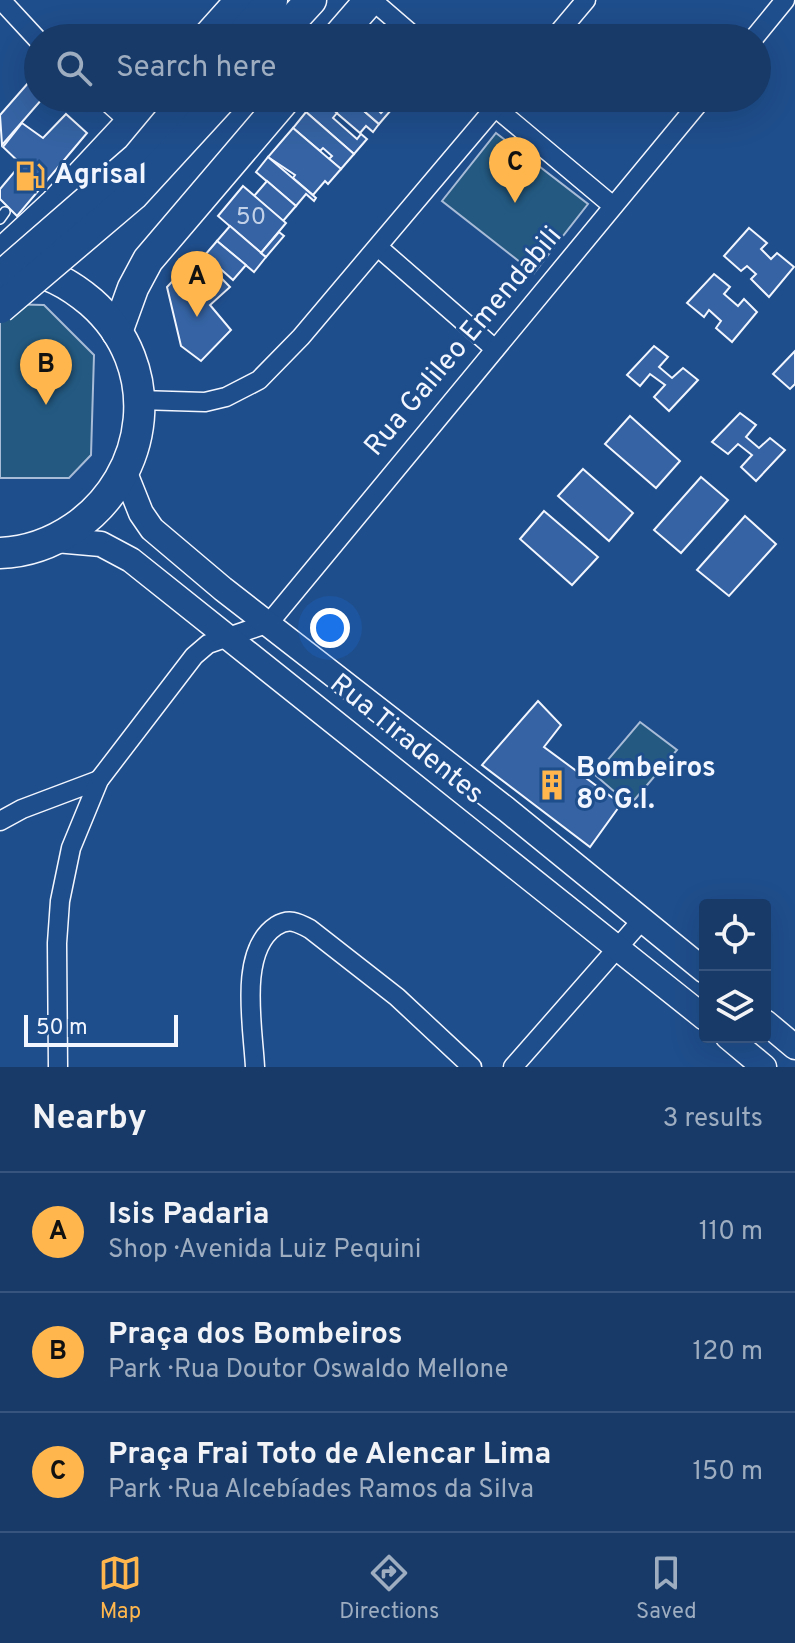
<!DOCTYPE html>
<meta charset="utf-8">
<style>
:root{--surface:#173a69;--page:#244571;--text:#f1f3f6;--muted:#9eadc0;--line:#36547d;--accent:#ffb74d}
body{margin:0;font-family:Overpass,sans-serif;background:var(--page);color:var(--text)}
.controls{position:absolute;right:24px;bottom:24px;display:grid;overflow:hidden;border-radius:8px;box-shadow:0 8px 32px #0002}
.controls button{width:72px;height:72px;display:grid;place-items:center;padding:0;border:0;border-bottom:2px solid var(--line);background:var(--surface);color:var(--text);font:40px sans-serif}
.scale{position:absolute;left:24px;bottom:20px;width:154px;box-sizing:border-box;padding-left:8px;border:4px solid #f2f6ff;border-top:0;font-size:22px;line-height:28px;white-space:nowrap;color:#f2f6ff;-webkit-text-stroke:6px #1f4e8c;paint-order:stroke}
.you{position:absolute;left:330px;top:628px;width:28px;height:28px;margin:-20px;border:6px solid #fff;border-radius:50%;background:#1a73e8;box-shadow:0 0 0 12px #1a73e833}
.badge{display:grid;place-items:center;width:52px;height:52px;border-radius:50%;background:var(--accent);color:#111;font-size:26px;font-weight:700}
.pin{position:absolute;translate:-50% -66px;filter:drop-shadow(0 2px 4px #0008)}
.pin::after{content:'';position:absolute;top:42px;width:28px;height:24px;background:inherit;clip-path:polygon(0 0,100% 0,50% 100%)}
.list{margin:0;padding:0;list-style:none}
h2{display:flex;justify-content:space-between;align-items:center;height:104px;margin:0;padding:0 32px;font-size:34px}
h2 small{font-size:26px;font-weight:400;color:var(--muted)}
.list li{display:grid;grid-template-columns:52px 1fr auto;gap:24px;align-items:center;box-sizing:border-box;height:120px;padding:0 32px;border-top:2px solid var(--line)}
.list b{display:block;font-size:30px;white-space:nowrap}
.list p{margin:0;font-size:26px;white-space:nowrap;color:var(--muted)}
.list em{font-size:26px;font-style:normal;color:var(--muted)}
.icon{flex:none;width:44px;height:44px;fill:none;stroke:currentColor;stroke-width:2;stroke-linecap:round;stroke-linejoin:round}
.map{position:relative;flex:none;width:795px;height:1067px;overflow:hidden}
.search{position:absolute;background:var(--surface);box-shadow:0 8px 32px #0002;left:24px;right:24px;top:24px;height:88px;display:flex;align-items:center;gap:20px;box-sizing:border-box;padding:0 28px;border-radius:44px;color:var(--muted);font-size:30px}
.sheet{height:464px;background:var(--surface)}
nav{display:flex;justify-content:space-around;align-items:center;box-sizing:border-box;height:112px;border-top:2px solid var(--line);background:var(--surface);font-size:22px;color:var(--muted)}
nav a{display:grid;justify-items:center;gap:4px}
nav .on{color:var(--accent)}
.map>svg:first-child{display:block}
.green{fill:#245a82;stroke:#a8bbd7;stroke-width:2}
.building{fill:#3563a3;stroke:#f2f6ff;stroke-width:2}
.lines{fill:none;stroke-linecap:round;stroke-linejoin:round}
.service-casing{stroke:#f2f6ff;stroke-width:12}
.minor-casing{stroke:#f2f6ff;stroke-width:21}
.tertiary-casing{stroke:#f2f6ff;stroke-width:27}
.primary-casing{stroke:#f2f6ff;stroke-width:33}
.service{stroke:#1f4e8c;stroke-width:9}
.minor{stroke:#1f4e8c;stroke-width:18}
.tertiary{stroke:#1f4e8c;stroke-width:24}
.primary{stroke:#1f4e8c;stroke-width:30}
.primary-bridge-casing{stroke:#f2f6ff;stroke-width:33;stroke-linecap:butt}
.primary-bridge{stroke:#1f4e8c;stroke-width:30}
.labels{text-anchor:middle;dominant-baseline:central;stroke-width:6;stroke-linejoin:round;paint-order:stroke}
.number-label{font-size:24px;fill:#c3d1e8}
.poi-label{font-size:28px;font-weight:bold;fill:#f2f6ff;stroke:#1f4e8c;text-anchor:start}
.street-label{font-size:28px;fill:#f2f6ff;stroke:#1f4e8c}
</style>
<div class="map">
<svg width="795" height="1067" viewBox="0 0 795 1067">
<rect width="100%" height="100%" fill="#1f4e8c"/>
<g class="green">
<path d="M496,133l92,71 -54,69 -92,-72z"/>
<path d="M0,304l44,1 50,50 -3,100 -22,23h-69z"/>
<path d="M640,722l37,28 -47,55 -35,-30z"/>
</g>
<g class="building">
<path d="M29,82l9,8v8h5l-41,47 -2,-30z"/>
<path d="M319,98h30l30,26 -6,8 -7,-6 -6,7z"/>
<path d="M319,98l18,15 -4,5 24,21 4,-5 6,5 -13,15 -48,-42z"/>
<path d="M349,98h29l4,3 -6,7 5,5 7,-7 4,3 -13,15z"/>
<path d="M306,112l48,42 -13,15 -12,-10 3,-3 -9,-8 -3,3 -27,-23z"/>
<path d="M66,114l21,19 -70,83 -17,-17v-10l21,-25 -18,-17 19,-24 21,15z"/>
<path d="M293,128l48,41 -13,15 -3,-3 -12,14 -20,-17 2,-3 -27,-18z"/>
<path d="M268,157l48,41 -2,3 -8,-7 -10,12 -40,-34z"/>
<path d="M267,181l29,25 -13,15 -29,-25z"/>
<path d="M243,186l43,37 -25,30 -43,-37z"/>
<path d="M230,226l36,31 -12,15 -37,-31z"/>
<path d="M749,228l18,15 -6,6 10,10 6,-6 17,14 -25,30 -18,-18 5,-5 -9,-8 -6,5 -17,-15z"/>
<path d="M279,232l5,4 -18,21 -5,-4z"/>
<path d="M217,241l29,24 -13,15 -28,-25z"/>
<path d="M198,254l32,33 -20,18 21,25 -30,31 -20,-15 -14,-59z"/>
<path d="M714,274l16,13 -6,7 14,12 6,-7 13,13 -25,30 -16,-14 5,-7 -12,-11 -5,7 -17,-14z"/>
<path d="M654,346l14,11 -9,10 13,11 11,-10 15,12 -29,31 -15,-14 11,-12 -15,-11 -10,12 -13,-11z"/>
<path d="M795,351v33l-5,5 -17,-15z"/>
<path d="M740,413l16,12 -10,12 13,11 11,-10 15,12 -29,31 -15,-14 11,-12 -14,-11 -10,10 -16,-12z"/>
<path d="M630,416l50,45 -24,27 -51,-44z"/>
<path d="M583,469l50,44 -24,28 -51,-45z"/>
<path d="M701,477l27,23 -47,53 -27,-23z"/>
<path d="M544,511l54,46 -26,28 -52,-46z"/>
<path d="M745,516l31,28 -47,52 -32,-26z"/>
<path d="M538,701l23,24 -17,22 77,57 -31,43 -108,-82z"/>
</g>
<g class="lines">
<g class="service-casing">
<path id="service" d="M0,219l5,-7"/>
</g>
<g class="minor-casing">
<g id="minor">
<path d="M1,0l37,40"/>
<path d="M372,0l44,38"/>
<path d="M554,38l32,-38"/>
<path d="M754,38l31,-38"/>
<path d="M103,98l29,26"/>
<path d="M484,98l129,108"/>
<path d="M378,247l117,102"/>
<path d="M139,400l66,2 21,-5 33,-17 42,-43 202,-239"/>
<path d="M0,821l22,-12 77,-29"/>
<path d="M58,1067l-1,-124 3,-42 11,-53 28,-68 95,-124 14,-12 61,-21 434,-525"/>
<path d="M255,1067c-2,-40 -17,-116 21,-141 13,-8 21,-4 34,3l87,68 75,70"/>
<path d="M513,1067l129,-147"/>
</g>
</g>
<g class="tertiary-casing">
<g id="tertiary">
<path d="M125,473l16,40 11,16 71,60 283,220 199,162"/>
<path d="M56,540l45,4 30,16 574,458"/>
<path d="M765,1022l30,25"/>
<path d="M728,1037l36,30"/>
</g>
</g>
<g class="primary-casing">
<g id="primary">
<path d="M207,38l34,-38"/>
<path d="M239,38l33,-38"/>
<path d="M276,38l35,-38"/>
<path d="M337,38l33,-38"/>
<path d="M0,255l55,-51 99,-106"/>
<path d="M117,332l16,-44 15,-28 138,-162"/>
<path d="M0,553c27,-1 52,-10 74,-25 77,-53 90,-162 17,-226 -20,-17 -45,-31 -71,-34"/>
</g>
</g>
<use href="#service" class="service"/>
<use href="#minor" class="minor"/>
<use href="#tertiary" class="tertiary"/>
<use href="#primary" class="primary"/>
<g class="primary-bridge-casing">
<g id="primary-bridge">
<path d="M0,277l137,-119 50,-60"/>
<path d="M0,308l133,-113 89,-97"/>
</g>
</g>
<use href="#primary-bridge" class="primary-bridge"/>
</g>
<defs>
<g id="fuel-bare" transform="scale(2.4)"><path d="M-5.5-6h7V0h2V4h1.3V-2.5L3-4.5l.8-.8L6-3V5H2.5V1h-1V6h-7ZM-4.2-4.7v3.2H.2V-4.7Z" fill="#ffb74d" stroke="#1f4e8c" stroke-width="2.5" paint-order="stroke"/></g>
<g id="building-bare" transform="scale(2.4)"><path d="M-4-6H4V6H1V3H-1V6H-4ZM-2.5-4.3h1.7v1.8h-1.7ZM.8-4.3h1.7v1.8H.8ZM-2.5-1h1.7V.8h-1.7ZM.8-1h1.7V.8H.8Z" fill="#ffb74d" stroke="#1f4e8c" stroke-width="2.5" paint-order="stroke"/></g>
</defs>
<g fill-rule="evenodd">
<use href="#fuel-bare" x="30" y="176"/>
<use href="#building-bare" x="552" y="785"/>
</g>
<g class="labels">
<g class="number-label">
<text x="251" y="218">50</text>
</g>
<g class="poi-label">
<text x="54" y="176">Agrisal</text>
<text x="576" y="769">Bombeiros<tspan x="576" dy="32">8º G.I.</tspan></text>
</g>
<g class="street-label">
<text transform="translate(464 342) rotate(-50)">Rua Galileo Emendabili</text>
<text transform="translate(406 740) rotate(39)">Rua Tiradentes</text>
</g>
</g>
</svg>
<div class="controls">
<button><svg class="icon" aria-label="locate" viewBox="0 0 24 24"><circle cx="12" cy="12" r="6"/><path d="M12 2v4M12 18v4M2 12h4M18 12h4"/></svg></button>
<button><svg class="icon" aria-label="layers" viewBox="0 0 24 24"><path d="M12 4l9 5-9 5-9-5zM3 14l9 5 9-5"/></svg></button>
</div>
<div class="scale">50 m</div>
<div class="you"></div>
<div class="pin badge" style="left:197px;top:317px">A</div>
<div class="pin badge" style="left:46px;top:405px">B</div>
<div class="pin badge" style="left:515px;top:203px">C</div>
<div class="search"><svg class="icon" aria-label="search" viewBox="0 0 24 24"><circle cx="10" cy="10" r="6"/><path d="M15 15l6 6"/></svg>Search here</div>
</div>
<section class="sheet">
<h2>Nearby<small>3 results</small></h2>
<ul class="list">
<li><span class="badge">A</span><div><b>Isis Padaria</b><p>Shop · Avenida Luiz Pequini</p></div><em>110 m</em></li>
<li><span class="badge">B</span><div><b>Praça dos Bombeiros</b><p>Park · Rua Doutor Oswaldo Mellone</p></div><em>120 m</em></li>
<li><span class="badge">C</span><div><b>Praça Frai Toto de Alencar Lima</b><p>Park · Rua Alcebíades Ramos da Silva</p></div><em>150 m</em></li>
</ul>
</section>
<nav>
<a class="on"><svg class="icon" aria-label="map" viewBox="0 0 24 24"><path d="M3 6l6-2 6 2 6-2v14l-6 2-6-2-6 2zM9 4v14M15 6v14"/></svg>Map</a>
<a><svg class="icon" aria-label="directions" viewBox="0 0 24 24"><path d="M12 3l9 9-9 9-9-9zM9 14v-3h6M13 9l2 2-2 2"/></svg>Directions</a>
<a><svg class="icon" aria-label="saved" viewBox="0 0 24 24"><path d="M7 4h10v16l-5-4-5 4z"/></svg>Saved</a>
</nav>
